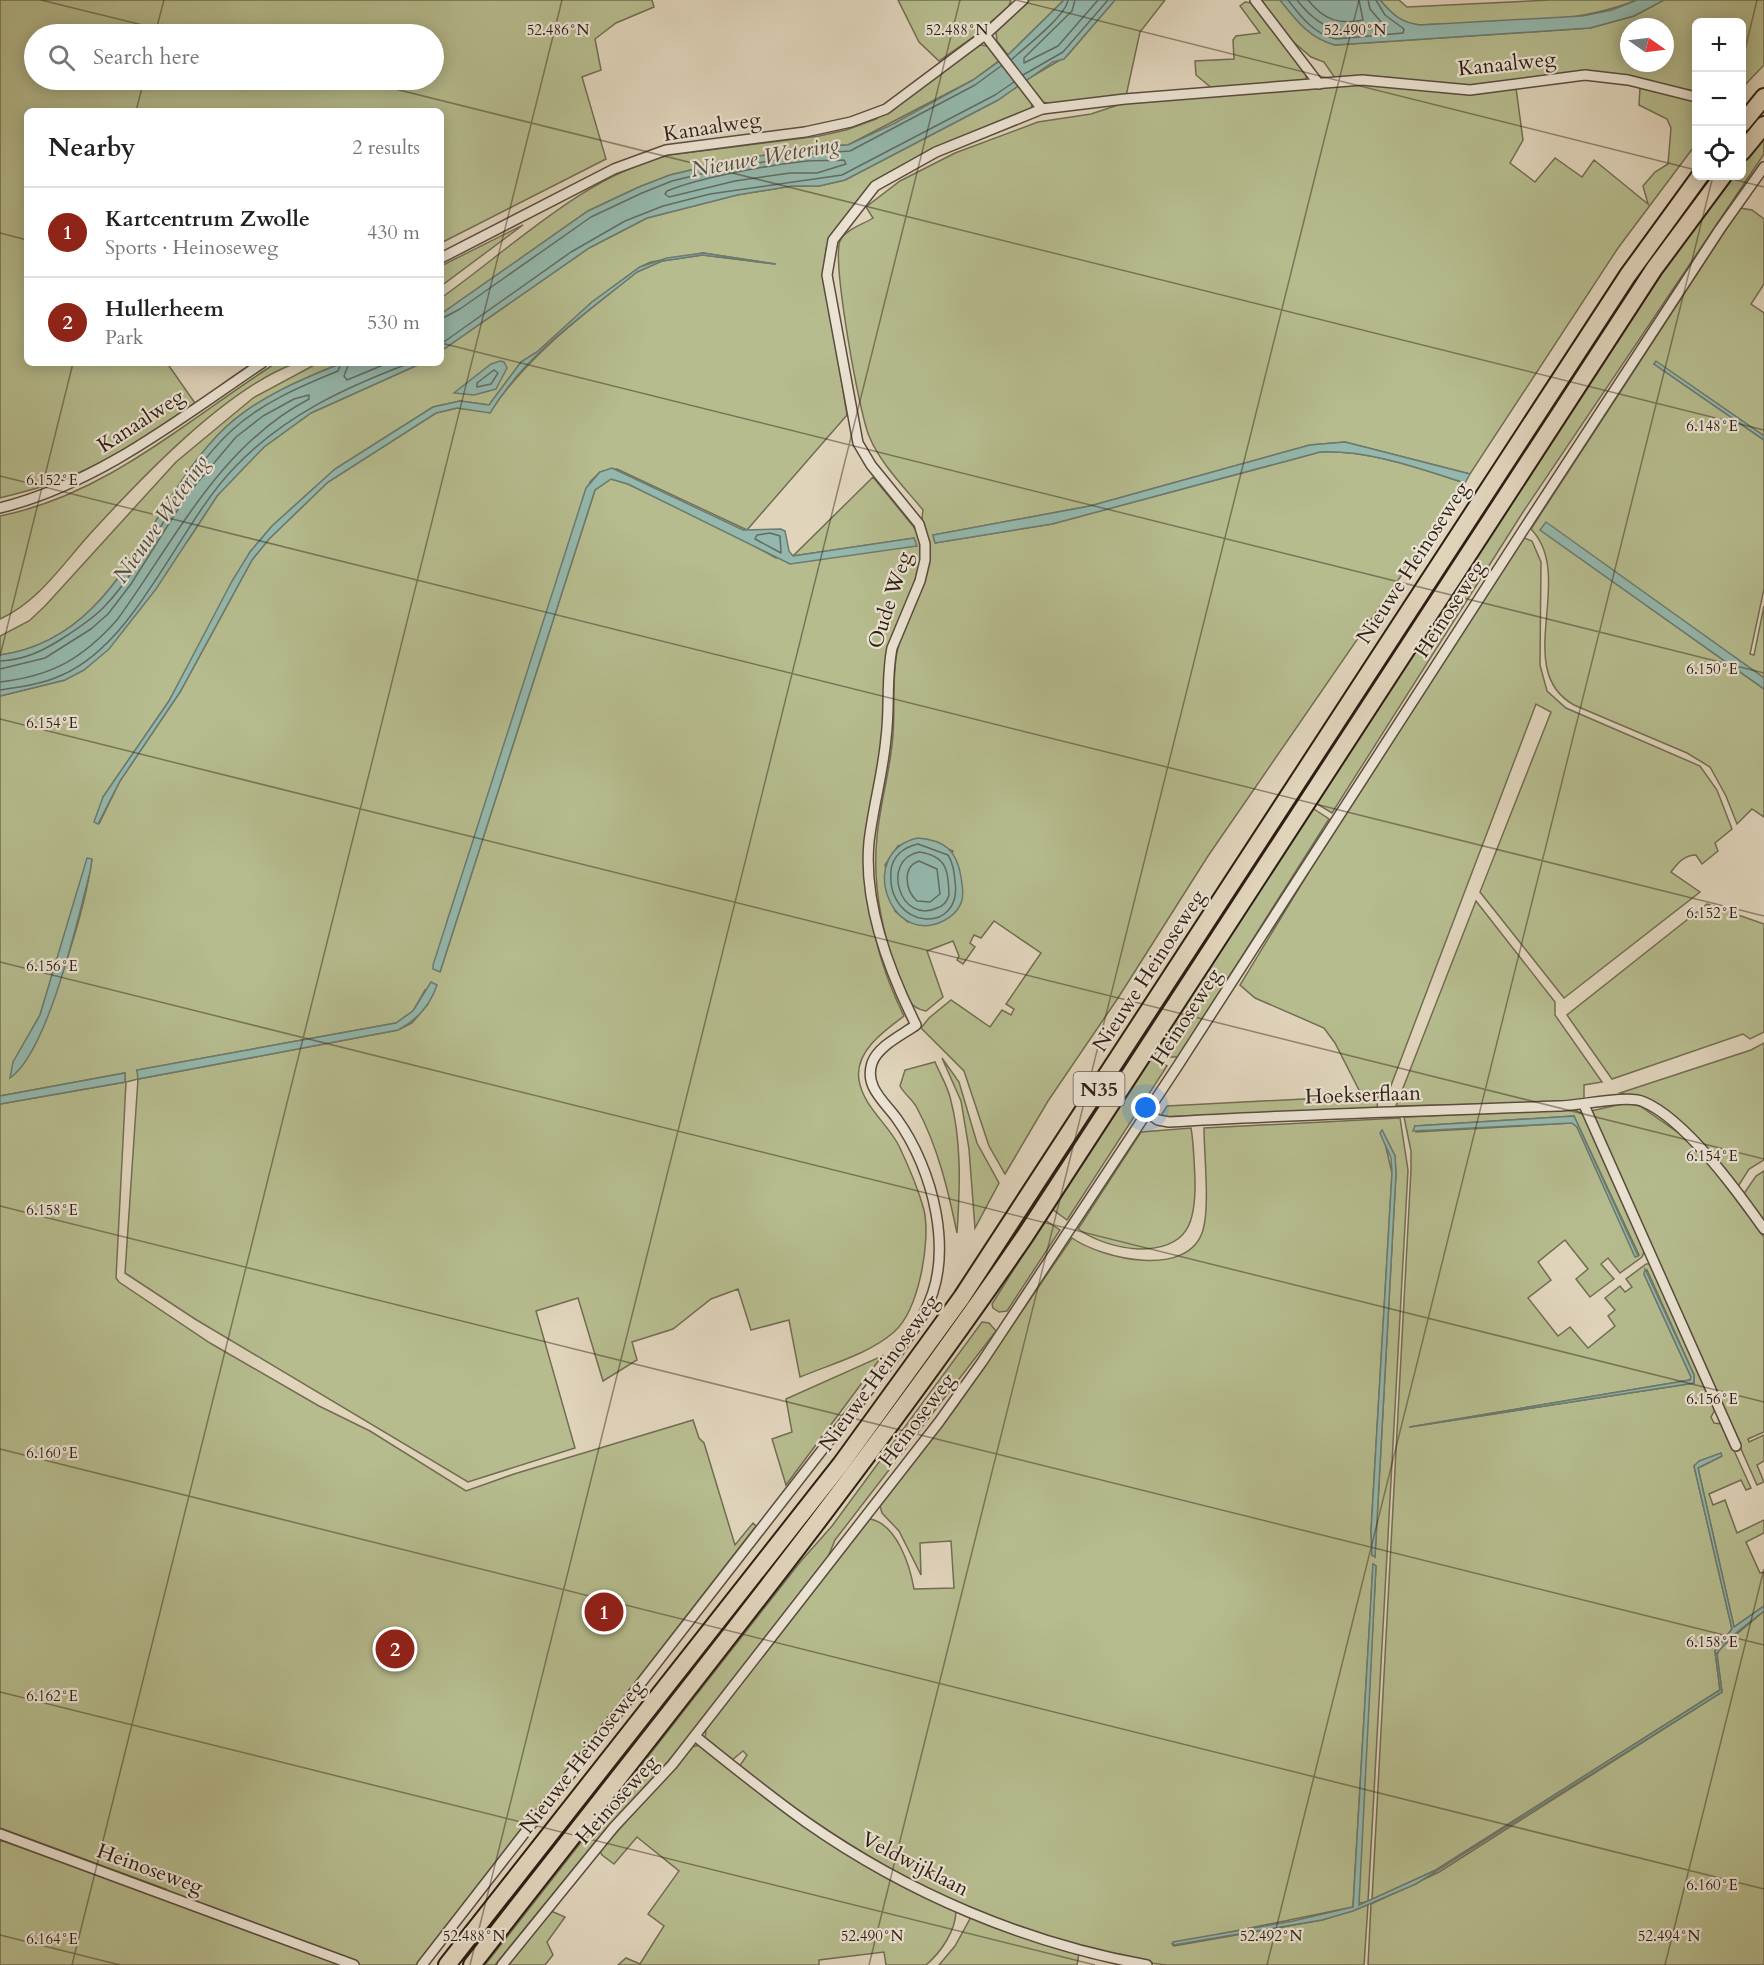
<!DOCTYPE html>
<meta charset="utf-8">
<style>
:root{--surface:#fff;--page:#f6f6f6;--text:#222;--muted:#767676;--line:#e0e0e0;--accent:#8f2418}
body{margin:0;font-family:Cardo,serif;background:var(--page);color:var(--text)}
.controls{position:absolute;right:18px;top:18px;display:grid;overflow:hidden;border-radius:9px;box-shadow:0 3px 15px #0003}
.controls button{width:54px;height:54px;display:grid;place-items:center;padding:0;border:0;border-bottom:2px solid var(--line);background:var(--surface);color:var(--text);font:30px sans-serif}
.compass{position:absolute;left:1620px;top:18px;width:54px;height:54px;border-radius:50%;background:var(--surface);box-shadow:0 3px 15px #0003;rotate:104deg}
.you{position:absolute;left:1146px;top:1108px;width:21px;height:21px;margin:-15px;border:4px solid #fff;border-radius:50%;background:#1a73e8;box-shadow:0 0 0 9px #1a73e833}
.badge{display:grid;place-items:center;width:39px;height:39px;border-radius:50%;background:var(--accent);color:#fff;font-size:20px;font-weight:700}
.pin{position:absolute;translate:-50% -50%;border:3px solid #fff;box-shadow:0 2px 6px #0006}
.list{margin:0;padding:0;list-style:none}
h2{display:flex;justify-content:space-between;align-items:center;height:78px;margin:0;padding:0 24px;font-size:26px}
h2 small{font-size:20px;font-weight:400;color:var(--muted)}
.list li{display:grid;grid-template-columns:39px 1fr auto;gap:18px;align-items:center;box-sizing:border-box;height:90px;padding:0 24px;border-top:2px solid var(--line)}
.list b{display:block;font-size:22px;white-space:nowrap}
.list p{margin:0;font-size:20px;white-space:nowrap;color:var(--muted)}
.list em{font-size:20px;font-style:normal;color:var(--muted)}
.icon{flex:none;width:33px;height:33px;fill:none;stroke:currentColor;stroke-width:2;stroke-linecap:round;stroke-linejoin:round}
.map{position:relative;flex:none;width:1764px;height:1965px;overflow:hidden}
.search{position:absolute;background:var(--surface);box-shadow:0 3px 15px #0003;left:24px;top:24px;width:420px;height:66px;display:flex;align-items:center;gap:15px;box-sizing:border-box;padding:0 21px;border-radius:33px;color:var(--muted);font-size:22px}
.panel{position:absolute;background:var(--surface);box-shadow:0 3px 15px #0003;left:24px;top:108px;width:420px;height:258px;border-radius:9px}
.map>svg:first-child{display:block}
.green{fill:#b6bc8e;stroke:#726d52;stroke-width:1.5;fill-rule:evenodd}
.water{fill:#94b8ad;stroke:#6c7a70;stroke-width:1.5}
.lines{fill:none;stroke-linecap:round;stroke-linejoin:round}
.shore{stroke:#626b61;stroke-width:1.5}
.minor-casing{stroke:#5b4c3e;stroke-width:12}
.trunk-casing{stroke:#2f1e15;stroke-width:20}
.minor{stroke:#ebe3d3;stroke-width:9}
.trunk{stroke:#e0d4bb;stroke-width:16}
.ticks{fill:none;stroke:#2f1e15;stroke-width:1.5;stroke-opacity:0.45}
.labels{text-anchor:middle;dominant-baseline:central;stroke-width:4.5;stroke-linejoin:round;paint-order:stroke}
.shield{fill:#ebe3d3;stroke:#67594e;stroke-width:1.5}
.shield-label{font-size:20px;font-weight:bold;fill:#2f1e15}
.street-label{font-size:21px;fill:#2f1e15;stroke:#ebe3d3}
.water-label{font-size:22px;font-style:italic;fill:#4d4c43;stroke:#ebe3d3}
.ticks-label{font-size:15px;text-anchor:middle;fill:#2f1e15;stroke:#ebe3d3;stroke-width:4.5;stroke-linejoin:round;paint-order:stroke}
</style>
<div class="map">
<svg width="1764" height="1965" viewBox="0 0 1764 1965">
<rect width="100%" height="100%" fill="#e0d4bb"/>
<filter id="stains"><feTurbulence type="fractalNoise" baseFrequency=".00333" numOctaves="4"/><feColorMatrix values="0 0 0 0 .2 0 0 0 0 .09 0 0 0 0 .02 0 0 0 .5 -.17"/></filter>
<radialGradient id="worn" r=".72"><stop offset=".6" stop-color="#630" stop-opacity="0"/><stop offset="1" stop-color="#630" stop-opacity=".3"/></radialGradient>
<g class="green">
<path d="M0,0h652l2,7 -38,16 -21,16 6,31 -19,7 24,82 -165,84v-132h-414v252h140l28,40c-44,30 -90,62 -141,80 -18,6 -36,10 -54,15zM34,34h400v46h-400z"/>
<path d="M898,0h113l-2,6 -33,29 -37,26 -20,-19z"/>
<path d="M1030,0h34l-56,55 -11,-14 -1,-9z"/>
<path d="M1115,0h50l-25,32 -14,64 -74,9 -9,-3 -17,-22 41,-24z"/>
<path d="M1261,0h19c16,20 29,38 55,45l255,-17 44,-12 30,-16h100v65l-22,23v-66h-46v70l-64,-15 -45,-6 -119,16 -84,-10 -49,1 -11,-16 -13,-5 -21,-18zM1629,27h36v36h-36z"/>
<path d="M1380,0h19l8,7 144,-7h86c-68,27 -145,22 -217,25 -19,-2 -28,-11 -40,-25z"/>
<path d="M1245,2l7,1 54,71v7l-92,9 -18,-15 -1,-14 39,-2 -1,-19 3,-4 24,-3 -20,-27z"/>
<path d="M980,45l8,1 12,14 -27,20 -125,65 -42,2 -102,20 -34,8 -31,12 -51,24 -147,103v-16c72,-51 141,-121 228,-143l150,-19 27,-6 30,-11z"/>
<path d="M1345,83l171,5 7,52 -13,23 25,19 20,-24 27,19 12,-17 54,44 -5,-18 12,-14 13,-8 3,-36 -4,-9 -28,-14 1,-17 56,13v43l-78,104 -148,226 -125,-32 -35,3 -220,61 -157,29 2,8 117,-19 268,-72c49,-2 98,16 145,31l-257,373 -90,142 -70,103 -43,73 -16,-28 -25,-75 -43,-43 8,-10 22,-18 39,27 12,-17 9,5 3,-6 -8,-5 35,-51 -47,-32 -13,17 -7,-3 -4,8 5,4 -12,17 -6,-4 2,-4 -6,-15 -26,10 16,46 -17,14c-20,-3 -24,-23 -30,-40 -15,-44 -24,-88 -19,-134 3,-35 14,-68 16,-103 2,-27 -1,-55 4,-82 7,-31 27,-57 32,-89 3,-20 -10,-35 -6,-53 -19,-23 -43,-47 -54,-74 -10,-24 -37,-174 -29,-195 4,-11 24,-17 33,-23l-7,-11 34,-26 55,-28 83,-31 53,-8 33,-11 123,-9zM925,839l28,12 -45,71 -13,-11 -10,-46 13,-19z"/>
<path d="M1019,85l13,18 -1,7 -167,83 -30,38 -8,18 -2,25 23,141 -100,115 -130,-61 -17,3 -10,10 -143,440 -7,50 155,-482 16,-11 17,5 103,49 45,25 140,-12 -2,-8 -121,18 80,-79 40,49 8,14v20l-7,24 -25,62 -20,256c5,39 17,78 35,114 -19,14 -50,36 -45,64 4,26 29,44 40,66 10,21 19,42 25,64 7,31 -5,100 -30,122 -25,22 -63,32 -94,45l-11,-57 -38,10 -13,-41 -27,10 -38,30 -41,13 5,18 -34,21 -25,-83 -42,13 39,137 -107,34 -273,-163 -70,-46 13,-194 -12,3 -10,196 3,4 91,61 109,63 51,25 96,60 48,-17 179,-54 6,18 5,5 31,102 18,-22 3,3 -340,439h-416v-125l161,56 5,-7 -166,-61v-724l125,-22v-9l-125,23v-400l65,-16 124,-141 28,-43 21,-24 26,-25 47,-34 111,-50h19v-12l148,-103 58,-30 90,-23 55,-9h27l26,-6 153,-80zM703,253l72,11 -72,-9 -41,6 -25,11c-55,44 -108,82 -147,140l-33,-4 -21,5 -108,69 -59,57 -17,21 -72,132 -60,89 -21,43 4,-27 66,-96 81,-149 22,-26 63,-57 98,-62 27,-6 29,4 32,-43 16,-10 55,-50 48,-35 11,-5zM92,859c-8,57 -36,138 -60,191l-10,-3 18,-32 42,-138zM425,990l3,14 -16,19 -14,7 -259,49 -2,-9 259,-47 17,-12z"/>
<path d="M1764,136v18l-241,358 -191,301 -18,-11 339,-518 79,-108h10v-13z"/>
<path d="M1740,208l12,2 12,9v65l-13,20 13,9v123l-108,-74 -2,2 110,76v149l-14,65 4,1 10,-49v72l-129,-90 -94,-58 223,159v128l-12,-8 -15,15 -11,-28 -16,-29 -23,-14 -113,-48c-63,-35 3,-128 -43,-176z"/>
<path d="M523,225l-82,61v-20z"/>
<path d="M276,363h20c-70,25 -156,116 -207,172 -27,30 -51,67 -89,84v-103c106,-21 187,-96 276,-153z"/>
<path d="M318,363h24c-40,16 -83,34 -115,63 -80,74 -104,212 -227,229v-19l29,-15 16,-15 131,-144 77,-64z"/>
<path d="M1524,538l8,3 9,21 -1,103 7,26 19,17 134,58 17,24 15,39 -17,14 3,8 -16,13 -6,-9c-12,0 -18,8 -25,17l29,20 -136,106 -84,-106 71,-180 -15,-8 -149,392h-9l-1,12 -217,9 7,-11 195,-10 -27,-53 -11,-15 -69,-30 -15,-13 84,-138z"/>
<path d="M1311,807l18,12 -151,238h-9l-13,-9z"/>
<path d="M1476,901l79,101v13l47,67 -18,3v17l-188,4z"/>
<path d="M1707,904l57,20v108l-14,7 -7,-5 -131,45 -45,-64z"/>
<path d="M1764,1043v117l-15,9 -12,19 -94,-89 -23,-6 131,-43z"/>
<path d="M1151,1055l16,11 -100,154 -15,-11z"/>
<path d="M942,1058l17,24 18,61 22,40 -24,45 -6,-79 -8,-48z"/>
<path d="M935,1062c5,12 12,23 15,35 12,44 10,91 7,136 -9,-43 -19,-86 -40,-125 -4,-8 -12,-13 -17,-22l5,-16z"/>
<path d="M1626,1103l14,3 43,30 27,29 54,72v195l-16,7 1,3 15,-7v26l-7,4 7,17 -7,3 -166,-374z"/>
<path d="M1573,1109l10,5 62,135 -3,8 -22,16 -12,-15 -7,6 13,15 -24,18 -14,-18 12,-10 -23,-29 -27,22 13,18 -23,18 30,38 12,-9 18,21 27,-22 -7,-10 7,-6 -10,-12 15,-12 5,6 7,-5 -6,-8 20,-15h4l66,144 -5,9 3,6 8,1 29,64 -5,2 -5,-10 -32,14 4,11 12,-5 12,33 27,-13v13l-18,9 14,31 4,-1v34l-30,21 -36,-159 24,-12 -28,10 38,163 -17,22 5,39 -284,180 -64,30 39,-730v-19l-7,-34zM1574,1116l65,139 -4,1 -58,-129 -5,-4 -156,9 -1,-6zM1647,1270l47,105v8l-284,44 280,-47 1,-3 -47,-103z"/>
<path d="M1400,1118l8,52 -40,732 -10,1 18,-337 -3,-2 -20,343 -181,37 2,2 148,-26 46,-15 -4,60c-63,0 -132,0 -196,0 -29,-2 -60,-12 -89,-19 -132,-36 -232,-97 -340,-179l8,-12 -4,-4 -11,9 -27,-21 1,-10 164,-210c27,5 40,47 44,70l40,-1 -3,-47 -31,2 1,32 -22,-44 -17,-18 -2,-7 77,-100 115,-168c30,21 117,41 131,-8 7,-25 1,-75 1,-102zM1382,1130l13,26 1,17 -21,384 -3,-2 -1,-24 21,-358z"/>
<path d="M1191,1128c3,17 3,34 4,51 1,43 -6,70 -56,70 -21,-1 -44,-8 -61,-20l63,-97z"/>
<path d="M1764,1171v52l-21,-28 13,-19z"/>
<path d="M1045,1220l15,10 -53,81 -8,1 -6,-4 -1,-4z"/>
<path d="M982,1322l7,1 7,8 -161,209 -7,17 -147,190 -76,83 -110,135h-10l316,-404 31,-35z"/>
<path d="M882,1356l-96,129 -14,-46 20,-7 -6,-33z"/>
<path d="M1764,1611v354h-396l3,-61 68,-32 283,-180 -5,-36 2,-7z"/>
<path d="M699,1745l75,58 182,107c0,21 -15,42 -30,55h-40l-2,-13 -65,8v5h-201l8,-7 14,6 24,-38 -16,-12 31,-43 -42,-34 -23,27 -12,-9 -2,-4 92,-104z"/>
<path d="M551,1911l14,6 -18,25 6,13 -8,10h-38z"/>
<path d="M971,1917l108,36 -2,12h-138l16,-19z"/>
</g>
<g class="water">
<path d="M1064,0h51l-51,59 -11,3 -55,38 -153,80 -26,6h-27l-55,9 -90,23 -58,30 -148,103v-37l147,-103 51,-24 31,-12 34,-8 102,-20 42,-2 45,-21 80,-44 35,-25z"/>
<path d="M1280,0h100c12,14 21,23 40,25l162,-9 30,-6 25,-10h27l-30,16 -44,12 -255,17c-26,-7 -39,-25 -55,-45z"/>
<path d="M703,253l73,11 -74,-9 -40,6 -25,11c-52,42 -112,82 -147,141l-33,-5 -21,5 -108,69 -59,57 -17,21 -72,132 -60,89 -22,43 -4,-2 9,-25 66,-96 63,-120 18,-29 22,-26 63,-57 98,-62 27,-6 29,4 32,-43 16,-10 55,-50 48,-35 27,-9z"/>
<path d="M500,361l4,1 3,6 -11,21 -22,6 -20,-2 37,-29z"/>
<path d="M1656,361l108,75v4l-110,-76z"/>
<path d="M342,363h80l-111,50 -47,34 -47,49 -61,93 -47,60 -25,21 -19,10 -65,16v-41c123,-17 147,-155 227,-229 32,-29 75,-47 115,-63z"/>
<path d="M1345,442l125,32 -5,9c-47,-15 -96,-33 -145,-31l-268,72 -117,19 -2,-8 157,-29 220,-61z"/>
<path d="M612,468l131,62 38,-1 4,2 4,20 4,5 121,-18 3,8 -127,18 -162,-80 -17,-5 -16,11 -155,482 -7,-3v-4l153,-477 14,-16z"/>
<path d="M1546,522l218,156v11l-224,-159z"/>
<path d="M918,838c27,2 39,13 43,39 1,7 3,16 1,23 -3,11 -10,17 -21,22 -53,23 -84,-71 -23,-84z"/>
<path d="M87,858l5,1 -2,13c-12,47 -42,180 -80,206l3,-16 27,-47z"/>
<path d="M431,982l6,3c-7,21 -20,35 -39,45l-260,49 -1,-9 259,-47 17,-12z"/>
<path d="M125,1073v9l-125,22v-8z"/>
<path d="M1574,1116l64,140 -3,1 -58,-130 -5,-4 -159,8 2,-5z"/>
<path d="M1382,1130l13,26 1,17 -21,384 -3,-2 -1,-24 21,-358 -1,-15 -11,-25z"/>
<path d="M1645,1269l49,106v8l-285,44 281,-47 1,-3 -47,-103z"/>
<path d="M1721,1453l1,3 -24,12 36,159 30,-21v5l-32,25 -15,17 5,39 -306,192 -63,27 -31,9 -149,25v-3l120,-21 60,-14 20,-343 3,2 -17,339 77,-35 284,-180 -5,-39 17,-22 -38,-163 5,-5z"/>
</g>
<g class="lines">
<g class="shore">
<path d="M1075,0l-3,11 -48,47v5l34,-17 40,-46"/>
<path d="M1288,0c13,17 26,34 48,39l67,-6 1,-4 -19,-14 -9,-15"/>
<path d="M1297,0c25,32 46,36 85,27v-4l-12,-14 -2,-9"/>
<path d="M1308,0c16,20 31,25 55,20l-4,-20"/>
<path d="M1011,60c13,-12 55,-44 57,-60"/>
<path d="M1023,75l40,-23 45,-52"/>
<path d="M844,160l2,4 -29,9h-27l-55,8 -66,16 -4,-3 2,-3c34,-14 103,-26 140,-30 12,-1 25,0 37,-1z"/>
<path d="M441,319l19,-10 131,-92 51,-24 30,-12 33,-8 101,-19 44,-3 125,-66 26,-19"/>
<path d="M441,344l130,-92 54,-31 38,-15 47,-12 132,-19 153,-80 19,-13"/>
<path d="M349,363l-5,13 3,4 41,-17"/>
<path d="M494,370l4,3 -7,11 -14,3v-4z"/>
<path d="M770,533l10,3 1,17 -26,-14 2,-4z"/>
<path d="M0,661c24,-1 43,-10 63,-23 14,-9 28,-18 40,-30 50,-52 74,-127 128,-177 30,-28 70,-45 107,-60l3,-8"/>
<path d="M0,669l45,-11 46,-29 17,-15 23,-30 56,-89 49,-58 27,-21 31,-17 15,-4v4c-90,47 -135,143 -192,221 -35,39 -65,56 -117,62"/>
<path d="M0,690c21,-3 43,-6 62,-15 76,-33 116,-150 173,-208 50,-52 109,-79 175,-104"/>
<path d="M918,844l30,11c5,8 6,16 7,26 8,55 -69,49 -64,-10 1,-15 13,-24 27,-27z"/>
<path d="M919,852c28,4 29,18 30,43 -2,7 -5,11 -12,13 -37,17 -57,-48 -18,-56z"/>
<path d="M919,861l18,8 3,25 -10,8 -13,-1c-12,-11 -15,-34 2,-40z"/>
</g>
<g class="minor-casing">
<g id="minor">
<path d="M1255,0l64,84"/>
<path d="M985,35l57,74"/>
<path d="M441,258l173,-89 52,-19 139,-18 46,-10 35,-13 99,-74 38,-35"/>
<path d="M0,508c99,-25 179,-89 262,-145"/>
<path d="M1584,1105l152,341"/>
<path d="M1146,1112l12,8 11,2c130,-8 260,-11 390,-16 20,0 69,-12 85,-4 42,18 94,90 120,127"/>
<path d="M695,1736c36,29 73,59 111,86 101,71 219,121 341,143"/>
<path d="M0,1834l354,131"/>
<path d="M422,1965l477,-614c8,-13 18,-25 25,-38 32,-58 9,-144 -27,-194 -12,-17 -33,-32 -25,-56 6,-17 30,-28 44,-38 -27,-54 -53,-121 -47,-183 4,-35 14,-69 17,-104 4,-30 0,-60 6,-90l28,-67 5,-21v-16l-6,-20 -48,-59 -13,-22 -31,-168 6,-35 42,-54 61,-34 106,-43 83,-10 237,-19 108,10 115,-15 43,5 68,17"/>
<path d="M502,1965l112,-138 58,-62 267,-343 43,-60 195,-295 347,-538 196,-300 44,-62"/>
</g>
</g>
<g class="trunk-casing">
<g id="trunk">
<path d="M1742,124l22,-27"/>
<path d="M1742,152l22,-27"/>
<path d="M447,1965l394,-501 121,-167 666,-1022 72,-99"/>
<path d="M472,1965c187,-241 380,-477 553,-729l629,-967 69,-93"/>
</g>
</g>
<use href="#minor" class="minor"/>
<use href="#trunk" class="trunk"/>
</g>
<path class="ticks" d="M41,0l138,34M1016,0l680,170M155,34l9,-34M1742,62l15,-62M359,80l1405,350M136,111l8,-31M1720,176l44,11M0,233l27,7M441,343l1323,330M0,476l1764,440M0,656l73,-293M0,719l1764,440M0,962l1764,440M0,1206l1764,439M0,1449l1764,440M0,1692l1095,273M0,1935l120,30M72,1965l490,-1965M470,1965l490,-1965M869,1965l490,-1965M1267,1965l446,-1789M1665,1965l99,-396"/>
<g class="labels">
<rect class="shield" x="1073.5" y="1072" width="51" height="34" rx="4.5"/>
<g class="shield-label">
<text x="1099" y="1089">N35</text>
</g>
<g class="street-label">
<text transform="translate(1507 64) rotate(-6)">Kanaalweg</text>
<text transform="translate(712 127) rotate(-9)">Kanaalweg</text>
<text transform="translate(141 421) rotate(-33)">Kanaalweg</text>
<text transform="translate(1413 563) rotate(-57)">Nieuwe Heinoseweg</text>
<text transform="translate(890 600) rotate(-72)">Oude Weg</text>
<text transform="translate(1450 609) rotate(-57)">Heinoseweg</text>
<text transform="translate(1149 971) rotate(-57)">Nieuwe Heinoseweg</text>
<text transform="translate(1186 1017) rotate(-57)">Heinoseweg</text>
<text transform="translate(1363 1095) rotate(-2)">Hoekserflaan</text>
<text transform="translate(879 1373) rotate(-54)">Nieuwe Heinoseweg</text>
<text transform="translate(917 1420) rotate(-53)">Heinoseweg</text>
<text transform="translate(582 1757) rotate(-52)">Nieuwe Heinoseweg</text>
<text transform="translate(617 1800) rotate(-48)">Heinoseweg</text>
<text transform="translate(915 1864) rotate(27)">Veldwijklaan</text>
<text transform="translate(150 1869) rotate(20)">Heinoseweg</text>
</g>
<g class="water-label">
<text transform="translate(765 157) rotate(-10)">Nieuwe Wetering</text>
<text transform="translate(161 519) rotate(-55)">Nieuwe Wetering</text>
</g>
</g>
<g class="ticks-label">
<text x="558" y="35">52.486°N</text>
<text x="957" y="35">52.488°N</text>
<text x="1355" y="35">52.490°N</text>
<text x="1712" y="431">6.148°E</text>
<text x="52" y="485">6.152°E</text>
<text x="1712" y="674">6.150°E</text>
<text x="52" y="728">6.154°E</text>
<text x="1712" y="918">6.152°E</text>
<text x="52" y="971">6.156°E</text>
<text x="1712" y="1161">6.154°E</text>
<text x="52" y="1215">6.158°E</text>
<text x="1712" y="1404">6.156°E</text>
<text x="52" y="1458">6.160°E</text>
<text x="1712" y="1647">6.158°E</text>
<text x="52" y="1701">6.162°E</text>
<text x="1712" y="1890">6.160°E</text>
<text x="474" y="1941">52.488°N</text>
<text x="872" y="1941">52.490°N</text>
<text x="1271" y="1941">52.492°N</text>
<text x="1669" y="1941">52.494°N</text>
<text x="52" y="1944">6.164°E</text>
</g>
<rect width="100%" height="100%" filter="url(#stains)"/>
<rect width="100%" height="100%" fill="url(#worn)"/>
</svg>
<div class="controls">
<button>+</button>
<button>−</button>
<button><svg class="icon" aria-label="locate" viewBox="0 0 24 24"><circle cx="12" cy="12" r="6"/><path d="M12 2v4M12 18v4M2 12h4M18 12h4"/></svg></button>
</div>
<svg class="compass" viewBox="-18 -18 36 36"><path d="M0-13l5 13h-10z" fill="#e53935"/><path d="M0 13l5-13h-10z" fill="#767676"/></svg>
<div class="you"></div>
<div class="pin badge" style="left:604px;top:1612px">1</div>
<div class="pin badge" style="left:395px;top:1649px">2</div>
<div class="search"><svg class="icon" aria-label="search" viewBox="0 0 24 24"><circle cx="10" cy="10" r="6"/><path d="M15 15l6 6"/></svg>Search here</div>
<section class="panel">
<h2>Nearby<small>2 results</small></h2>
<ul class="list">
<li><span class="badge">1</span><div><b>Kartcentrum Zwolle</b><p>Sports · Heinoseweg</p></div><em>430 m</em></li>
<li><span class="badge">2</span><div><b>Hullerheem</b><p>Park</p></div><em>530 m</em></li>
</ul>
</section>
</div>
